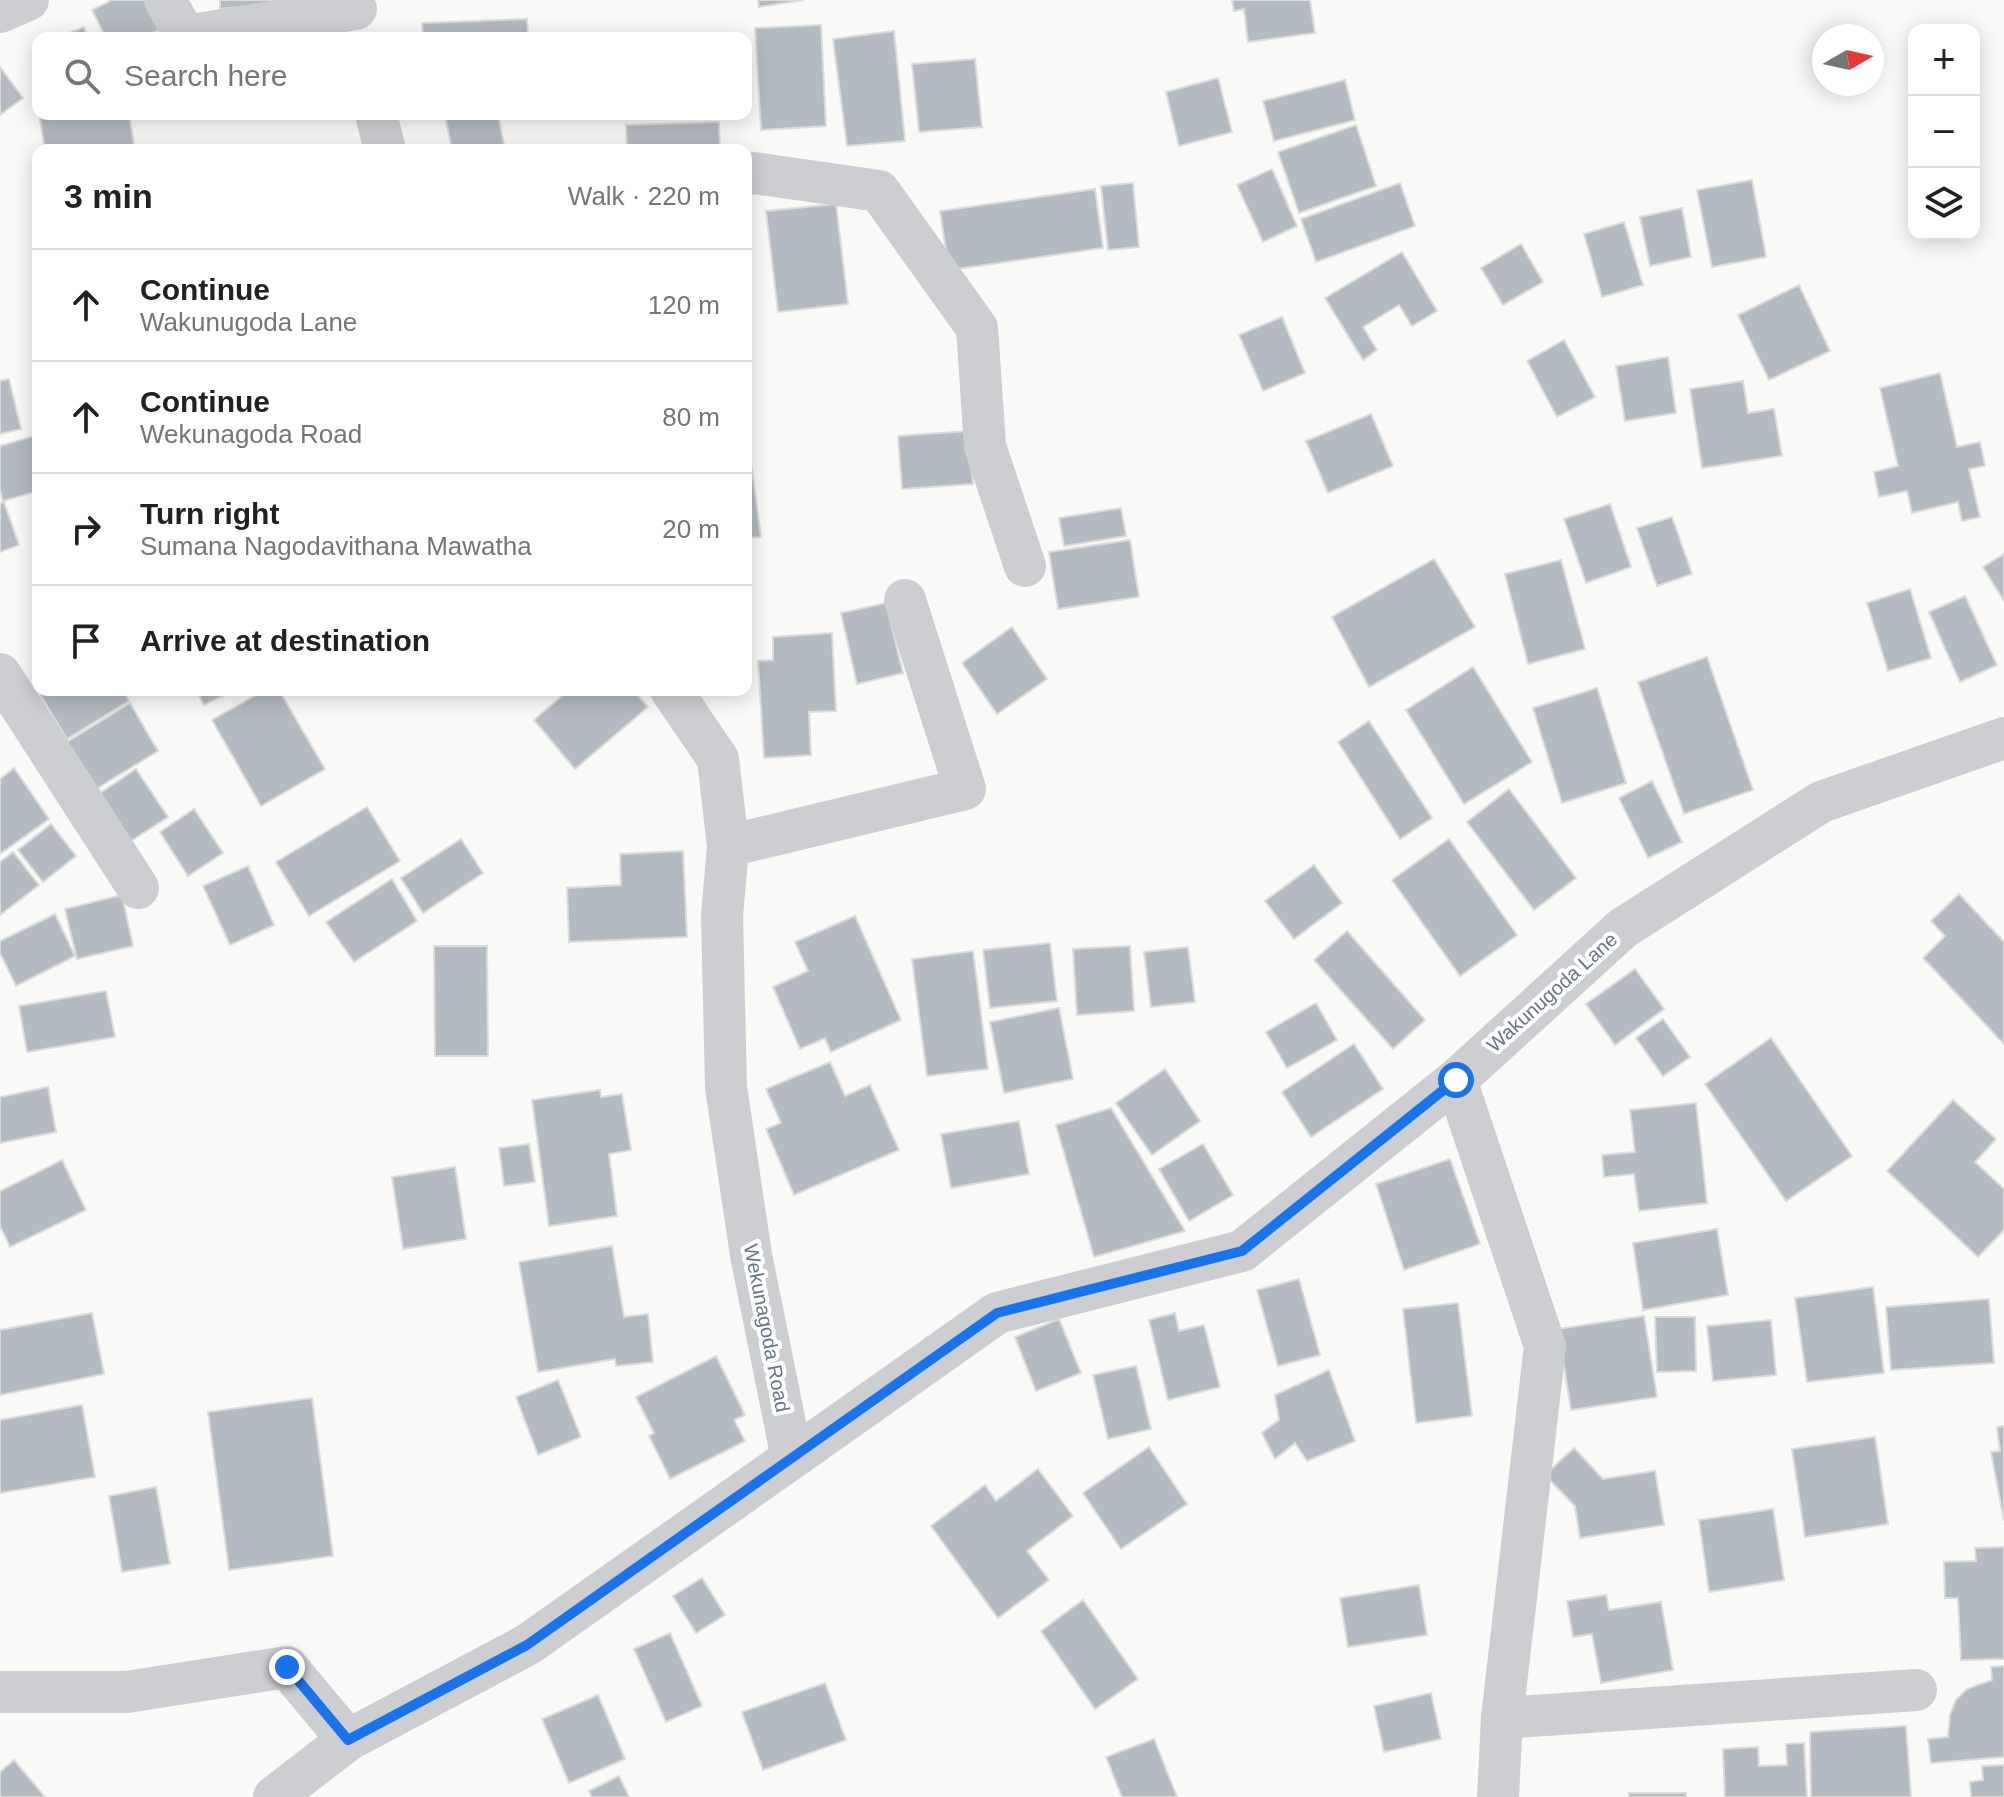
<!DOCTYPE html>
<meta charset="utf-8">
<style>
:root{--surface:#fff;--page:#f6f6f6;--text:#202124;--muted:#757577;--line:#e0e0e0}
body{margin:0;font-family:Helvetica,sans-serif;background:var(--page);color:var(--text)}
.controls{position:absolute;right:24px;top:24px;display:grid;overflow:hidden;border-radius:16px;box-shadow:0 4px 20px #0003}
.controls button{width:72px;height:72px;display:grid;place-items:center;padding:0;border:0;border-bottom:2px solid var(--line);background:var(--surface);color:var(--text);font:40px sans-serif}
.compass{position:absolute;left:1812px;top:24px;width:72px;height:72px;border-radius:50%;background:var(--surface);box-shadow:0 4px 20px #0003;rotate:81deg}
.stop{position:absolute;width:24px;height:24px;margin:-18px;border:6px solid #1a73e8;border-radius:50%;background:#fff}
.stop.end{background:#1a73e8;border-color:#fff;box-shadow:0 2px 8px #0008}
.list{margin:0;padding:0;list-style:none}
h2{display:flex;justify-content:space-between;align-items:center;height:104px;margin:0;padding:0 32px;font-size:34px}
h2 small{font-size:26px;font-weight:400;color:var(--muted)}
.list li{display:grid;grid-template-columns:52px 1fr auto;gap:24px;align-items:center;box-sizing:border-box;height:112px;padding:0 32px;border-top:2px solid var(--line)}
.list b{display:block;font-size:30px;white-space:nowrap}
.list p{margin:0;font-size:26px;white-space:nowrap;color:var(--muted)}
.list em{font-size:26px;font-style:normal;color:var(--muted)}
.icon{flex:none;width:44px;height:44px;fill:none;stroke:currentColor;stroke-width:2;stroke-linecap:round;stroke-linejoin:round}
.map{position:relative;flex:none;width:2004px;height:1797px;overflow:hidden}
.search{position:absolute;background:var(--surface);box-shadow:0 4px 20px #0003;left:32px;top:32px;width:720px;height:88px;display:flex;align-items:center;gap:20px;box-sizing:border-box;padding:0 28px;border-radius:16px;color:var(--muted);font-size:30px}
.panel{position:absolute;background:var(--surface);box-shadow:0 4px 20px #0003;left:32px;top:144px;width:720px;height:552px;border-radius:16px}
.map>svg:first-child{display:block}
.building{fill:#b4bac1;stroke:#dbdbd9;stroke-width:2}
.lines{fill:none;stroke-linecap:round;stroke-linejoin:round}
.minor{stroke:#ccced2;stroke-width:42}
.route{stroke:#1a73e8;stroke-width:10}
.labels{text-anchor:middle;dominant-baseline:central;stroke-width:8;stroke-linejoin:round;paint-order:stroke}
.street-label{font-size:20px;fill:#66748a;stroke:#fff}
</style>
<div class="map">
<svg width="2004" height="1797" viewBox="0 0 2004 1797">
<rect width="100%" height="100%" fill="#f9f9f7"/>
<g class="building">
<path d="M112,0h34l15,29 -20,9h-35l-14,-28z"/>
<path d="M220,0h69v2l-69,7z"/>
<path d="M758,0h46l-45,7z"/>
<path d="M1232,0h78l5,33 -67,9 -4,-33 -10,2z"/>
<path d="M527,19l1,19h-105l-1,-15z"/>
<path d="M821,25l5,101 -65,4 -6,-102z"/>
<path d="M84,27l4,11h-31z"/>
<path d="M894,31l11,110 -58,5 -14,-107z"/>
<path d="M975,59l7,68 -63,5 -7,-68z"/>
<path d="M0,67l23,31 -23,17z"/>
<path d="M1218,78l14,54 -53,14 -13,-54z"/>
<path d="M1345,80l10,40 -81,21 -11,-40z"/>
<path d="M39,114h90l6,36h-90z"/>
<path d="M445,114h53l7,36h-53z"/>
<path d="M719,122l1,28h-93l-1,-25z"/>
<path d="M1356,125l20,61 -77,27 -21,-61z"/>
<path d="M1272,169l25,57 -34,16 -26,-57z"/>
<path d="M1752,180l14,77 -54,10 -15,-77z"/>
<path d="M1133,183l6,64 -31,3 -7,-64z"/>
<path d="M1400,183l15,43 -99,36 -15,-43z"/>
<path d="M1095,189l8,59 -154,22 -9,-59z"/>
<path d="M836,204l12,100 -70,8 -12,-101z"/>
<path d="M1682,208l9,49 -41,9 -10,-49z"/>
<path d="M1624,222l19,63 -41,12 -18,-63z"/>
<path d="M1521,244l22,38 -40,23 -22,-37z"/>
<path d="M1402,252l35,59 -25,15 -13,-21 -36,22 14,23 -14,10 -38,-62z"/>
<path d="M1799,285l31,66 -61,29 -31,-65z"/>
<path d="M1282,317l23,56 -42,18 -24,-56z"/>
<path d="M1564,340l31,57 -38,20 -30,-56z"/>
<path d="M1668,357l8,56 -51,8 -9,-55z"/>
<path d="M1940,373l17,74 23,-5 5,24 -16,3 11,48 -18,4 -4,-19 -46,11 -5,-22 -28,6 -5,-25 24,-6 -18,-78z"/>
<path d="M9,379l12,50 -21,5v-53z"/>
<path d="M1743,381l5,32 26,-4 8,47 -80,12 -12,-79z"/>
<path d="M1371,414l22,52 -65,27 -22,-52z"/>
<path d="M746,426l15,111 -15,1z"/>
<path d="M968,431l5,53 -71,5 -4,-53z"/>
<path d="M37,435l1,56 -35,10 -3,-11v-44z"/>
<path d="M4,502l15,43 -19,7v-48z"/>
<path d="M1610,504l21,63 -45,16 -22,-64z"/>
<path d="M1121,508l5,28 -62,10 -5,-28z"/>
<path d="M1672,517l20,57 -35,12 -20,-58z"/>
<path d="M1130,540l9,57 -81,12 -9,-57z"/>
<path d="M2004,554v47l-21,-34z"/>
<path d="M1434,559l41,68 -106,60 -37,-70z"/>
<path d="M1561,560l24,89 -57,15 -23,-90z"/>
<path d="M1910,589l21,69 -43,13 -21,-68z"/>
<path d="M1965,596l32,69 -37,17 -31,-70z"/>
<path d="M886,603l17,70 -46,11 -16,-71z"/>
<path d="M1012,627l35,52 -50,35 -35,-51z"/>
<path d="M832,633l4,78 -27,1 2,43 -47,3 -6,-97 15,-1v-23z"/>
<path d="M1707,657l46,133 -69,24 -46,-132z"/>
<path d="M1473,667l59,95 -68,42 -58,-94z"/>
<path d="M38,687v3h85l6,11 -62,38 -31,-51z"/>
<path d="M1597,688l29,95 -64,20 -29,-95z"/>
<path d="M196,690h39l-31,15z"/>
<path d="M265,690h14l46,79 -64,37 -49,-86z"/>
<path d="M569,690h64l15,17 -73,62 -41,-49z"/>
<path d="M130,703l28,48 -62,38 -29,-47z"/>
<path d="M1369,721l63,97 -32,21 -62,-97z"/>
<path d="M14,768l35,51 -49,35v-75z"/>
<path d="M136,769l32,48 -37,24 -32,-47z"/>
<path d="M1652,781l30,61 -34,16 -29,-60z"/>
<path d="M1509,789l67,89 -42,32 -67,-88z"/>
<path d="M367,807l33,54 -91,55 -33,-54z"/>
<path d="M194,809l29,44 -35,23 -28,-44z"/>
<path d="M51,824l25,32 -33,26 -25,-32z"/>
<path d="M461,839l22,34 -60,40 -22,-35z"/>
<path d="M1449,839l68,96 -57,41 -68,-96z"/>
<path d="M683,851l4,86 -118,5 -2,-54 54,-3 -1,-31z"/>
<path d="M13,852l26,33 -39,30v-53z"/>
<path d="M1314,865l28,38 -48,36 -29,-38z"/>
<path d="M248,866l26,59 -44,20 -27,-59z"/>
<path d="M392,879l25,42 -63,41 -28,-40z"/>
<path d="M1959,894l45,48v102l-81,-86 22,-22 -14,-15z"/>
<path d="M122,895l11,51 -56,13 -12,-50z"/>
<path d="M55,914l20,42 -59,30 -16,-33v-12z"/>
<path d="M855,916l46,104 -70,32 -6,-14 -25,11 -27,-62 35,-16 -13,-29z"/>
<path d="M1347,931l78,89 -32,29 -79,-89z"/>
<path d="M1050,943l7,58 -67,7 -7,-58z"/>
<path d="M434,946h53l1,110h-53z"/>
<path d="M1130,946l4,65 -57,4 -4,-66z"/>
<path d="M1188,947l7,55 -44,5 -7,-55z"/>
<path d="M973,951l15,118 -61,7 -15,-117z"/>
<path d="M1635,969l29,40 -49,36 -29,-41z"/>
<path d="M106,991l9,46 -88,15 -8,-46z"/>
<path d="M1316,1003l21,37 -50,28 -21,-36z"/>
<path d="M1059,1008l14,71 -69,14 -14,-71z"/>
<path d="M1663,1019l27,38 -27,19 -27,-38z"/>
<path d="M1771,1038l81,118 -66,45 -81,-117z"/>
<path d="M1354,1044l29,45 -72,48 -29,-45z"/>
<path d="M830,1062l15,34 25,-11 29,65 -105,45 -28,-66 15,-6 -15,-34z"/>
<path d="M1165,1069l35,52 -48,34 -36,-52z"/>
<path d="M48,1087l8,45 -56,11v-46z"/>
<path d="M600,1090l1,7 21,-3 9,56 -22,4 8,62 -68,10 -17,-126z"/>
<path d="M1953,1100l43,39 -21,23 29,27v41l-26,27 -91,-86z"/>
<path d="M1696,1103l11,100 -68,8 -5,-37 -30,3 -2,-22 33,-3 -5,-42z"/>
<path d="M1111,1108l74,123 -91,26 -38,-132z"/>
<path d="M1019,1121l10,53 -78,14 -10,-54z"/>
<path d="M529,1144l6,38 -31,4 -5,-38z"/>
<path d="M1203,1144l30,51 -44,26 -30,-52z"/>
<path d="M1450,1159l30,85 -76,26 -28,-86z"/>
<path d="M62,1160l24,50 -76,37 -10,-21v-35z"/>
<path d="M455,1167l11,72 -63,10 -11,-72z"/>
<path d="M1717,1229l11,66 -85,15 -10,-67z"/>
<path d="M612,1246l12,71 24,-3 5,48 -37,4 -1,-7 -77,13 -19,-110z"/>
<path d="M1299,1279l21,76 -42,11 -21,-76z"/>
<path d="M1873,1287l11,86 -77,9 -12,-84z"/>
<path d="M1989,1299l5,64 -103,7 -5,-63z"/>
<path d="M1458,1303l14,113 -56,7 -13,-114z"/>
<path d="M92,1313l12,61 -104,21v-65z"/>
<path d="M1175,1313l4,18 25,-6 16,62 -52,13 -19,-80z"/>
<path d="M1644,1316l13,81 -86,13 -13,-81z"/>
<path d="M1655,1317h40l1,54 -39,1z"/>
<path d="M1059,1319l22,54 -45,18 -21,-54z"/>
<path d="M1771,1320l5,55 -63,6 -6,-55z"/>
<path d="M716,1356l29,59 -11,5 11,21 -75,38 -21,-43 5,-3 -18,-36z"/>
<path d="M1136,1366l15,63 -43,10 -15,-64z"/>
<path d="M1329,1370l26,71 -48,20 -12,-18 -20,16 -13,-26 17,-13 -4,-25z"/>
<path d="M558,1380l23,57 -43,18 -22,-58z"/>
<path d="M312,1398l21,158 -104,14 -21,-158z"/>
<path d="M82,1405l13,72 -95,16v-73z"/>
<path d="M2004,1426v95l-13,-69 9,-1 -3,-24z"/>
<path d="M1875,1437l13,87 -83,13 -13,-88z"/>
<path d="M1149,1447l38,57 -66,45 -38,-56z"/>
<path d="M1574,1448l29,31 52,-8 9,54 -84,13 -5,-32 -30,-31z"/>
<path d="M1038,1469l35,47 -46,35 22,29 -51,38 -67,-92 54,-41 11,16z"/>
<path d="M156,1487l14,77 -48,8 -13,-76z"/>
<path d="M1773,1509l11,71 -75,12 -10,-72z"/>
<path d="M2004,1547v112l-43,1 -3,-62h-13l-1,-36 32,-1 -1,-13z"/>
<path d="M702,1578l23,37 -29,18 -23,-37z"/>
<path d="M1419,1585l8,50 -79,12 -8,-49z"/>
<path d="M1606,1595l3,15 52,-8 12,68 -72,13 -9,-49 -19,3 -6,-36z"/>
<path d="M1083,1600l55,79 -43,30 -54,-78z"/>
<path d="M670,1633l32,73 -36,16 -32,-73z"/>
<path d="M2004,1666v91l-73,6 -3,-24 20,-2 2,-22 6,-15 11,-11 25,-9 -1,-13z"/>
<path d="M825,1683l21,57 -83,30 -21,-58z"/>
<path d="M1431,1693l10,46 -57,13 -10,-46z"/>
<path d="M598,1695l27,64 -56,24 -27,-64z"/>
<path d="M1906,1726l5,71h-100l-1,-65z"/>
<path d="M1154,1739l23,58h-55l-16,-40z"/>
<path d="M1804,1743l3,54h-82l-2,-48 35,-2 1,19 28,-1 -1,-21z"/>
<path d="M14,1760l31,37h-45v-25z"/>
<path d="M2004,1765v32h-33l-1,-15 13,-2 -1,-14z"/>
<path d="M619,1776l10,21h-37l-3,-6z"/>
<rect x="1629" y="1793" width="57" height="4"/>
</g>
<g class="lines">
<g class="minor">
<path d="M165,0l20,36 171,-27"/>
<path d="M0,12l28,-12"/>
<path d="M376,114l9,36"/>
<path d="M746,175l8,-2 125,18 98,137 8,118 40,120"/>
<path d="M0,674l138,214"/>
<path d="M728,846l237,-57 -60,-189"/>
<path d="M1456,1080l89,266 -43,372 -4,79"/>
<path d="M792,1458l205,-145 245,-62 214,-171 167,-152 198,-126 183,-64"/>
<path d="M0,1692h127l160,-25 61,73"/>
<path d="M1502,1718l414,-28"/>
<path d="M274,1797l74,-57 179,-95 265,-187 -41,-203 -25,-168 -4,-171 6,-70 -10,-87 -47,-69"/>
</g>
</g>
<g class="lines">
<path class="route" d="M287,1667l61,73 179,-95 470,-332 245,-62 214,-171"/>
</g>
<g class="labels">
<g class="street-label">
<text transform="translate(1552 992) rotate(-42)">Wakunugoda Lane</text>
<text transform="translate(767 1328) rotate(79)">Wekunagoda Road</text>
</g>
</g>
</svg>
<div class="controls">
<button>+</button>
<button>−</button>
<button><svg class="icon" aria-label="layers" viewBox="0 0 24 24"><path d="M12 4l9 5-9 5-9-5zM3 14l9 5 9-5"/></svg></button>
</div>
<svg class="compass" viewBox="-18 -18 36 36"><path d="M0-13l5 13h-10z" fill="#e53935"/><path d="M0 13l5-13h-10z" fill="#757577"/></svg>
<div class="stop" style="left:1456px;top:1080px"></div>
<div class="stop end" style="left:287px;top:1667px"></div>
<div class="search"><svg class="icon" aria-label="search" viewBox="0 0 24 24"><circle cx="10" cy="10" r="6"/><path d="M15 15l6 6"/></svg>Search here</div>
<section class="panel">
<h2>3 min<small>Walk · 220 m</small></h2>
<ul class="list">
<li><svg class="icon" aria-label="ahead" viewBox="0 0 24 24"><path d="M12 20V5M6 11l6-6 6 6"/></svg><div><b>Continue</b><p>Wakunugoda Lane</p></div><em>120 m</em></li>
<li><svg class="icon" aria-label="ahead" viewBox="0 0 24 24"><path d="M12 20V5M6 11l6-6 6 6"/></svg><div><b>Continue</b><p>Wekunagoda Road</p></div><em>80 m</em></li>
<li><svg class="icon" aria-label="right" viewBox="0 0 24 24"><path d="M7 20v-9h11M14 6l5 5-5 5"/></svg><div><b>Turn right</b><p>Sumana Nagodavithana Mawatha</p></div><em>20 m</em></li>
<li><svg class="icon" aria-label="arrive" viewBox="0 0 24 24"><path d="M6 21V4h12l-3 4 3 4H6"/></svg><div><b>Arrive at destination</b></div></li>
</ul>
</section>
</div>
